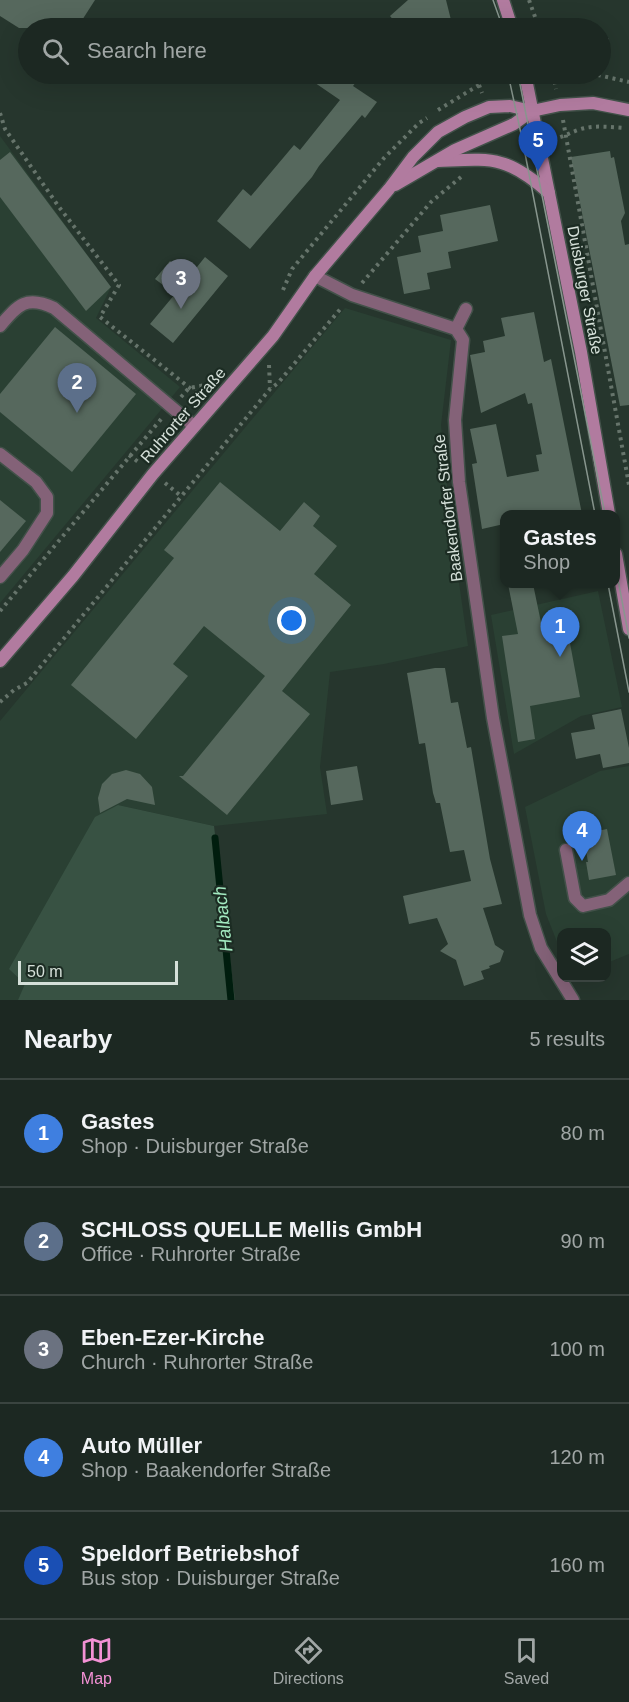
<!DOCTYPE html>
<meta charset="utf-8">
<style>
:root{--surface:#1c2822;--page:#29342f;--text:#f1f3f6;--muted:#a0a6a5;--line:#3a4440;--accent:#f391d5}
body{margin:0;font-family:Arial,sans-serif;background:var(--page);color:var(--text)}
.controls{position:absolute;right:18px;bottom:18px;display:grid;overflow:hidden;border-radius:12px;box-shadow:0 6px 24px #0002}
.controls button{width:54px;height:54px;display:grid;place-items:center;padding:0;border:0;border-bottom:2px solid var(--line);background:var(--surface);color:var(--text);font:30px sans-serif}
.scale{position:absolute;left:18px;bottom:15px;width:160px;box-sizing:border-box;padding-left:6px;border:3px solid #d5e0d9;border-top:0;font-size:16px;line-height:21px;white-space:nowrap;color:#d5e0d9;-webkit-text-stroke:4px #1c2c23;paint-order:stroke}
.you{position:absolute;left:292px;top:621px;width:21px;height:21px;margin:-15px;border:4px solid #fff;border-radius:50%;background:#1a73e8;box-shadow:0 0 0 9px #1a73e833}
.badge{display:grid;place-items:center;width:39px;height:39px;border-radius:50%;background:var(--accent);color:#fff;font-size:20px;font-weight:700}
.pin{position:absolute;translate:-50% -50px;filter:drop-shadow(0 2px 3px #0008)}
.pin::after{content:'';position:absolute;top:32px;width:21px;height:18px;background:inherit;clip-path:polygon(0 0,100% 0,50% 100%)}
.popup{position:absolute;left:500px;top:510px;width:120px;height:78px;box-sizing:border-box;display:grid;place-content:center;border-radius:12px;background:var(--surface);filter:drop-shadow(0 2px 4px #0005);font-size:20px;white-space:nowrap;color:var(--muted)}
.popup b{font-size:22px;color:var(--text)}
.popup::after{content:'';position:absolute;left:50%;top:100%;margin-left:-12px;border:12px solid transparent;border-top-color:var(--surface)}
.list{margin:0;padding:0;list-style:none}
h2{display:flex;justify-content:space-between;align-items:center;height:78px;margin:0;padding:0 24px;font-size:26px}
h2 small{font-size:20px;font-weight:400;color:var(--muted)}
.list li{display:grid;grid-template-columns:39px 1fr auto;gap:18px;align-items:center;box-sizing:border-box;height:108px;padding:0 24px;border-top:2px solid var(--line)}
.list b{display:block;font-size:22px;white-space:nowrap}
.list p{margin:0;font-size:20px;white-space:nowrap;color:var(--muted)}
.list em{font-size:20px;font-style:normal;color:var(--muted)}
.icon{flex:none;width:33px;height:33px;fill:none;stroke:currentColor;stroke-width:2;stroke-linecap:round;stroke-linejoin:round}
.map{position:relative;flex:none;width:629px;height:1000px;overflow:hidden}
.search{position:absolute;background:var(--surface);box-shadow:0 6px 24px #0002;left:18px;right:18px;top:18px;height:66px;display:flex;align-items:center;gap:15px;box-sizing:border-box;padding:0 21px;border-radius:33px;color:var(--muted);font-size:22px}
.sheet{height:618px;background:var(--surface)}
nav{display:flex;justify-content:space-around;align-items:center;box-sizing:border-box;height:84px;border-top:2px solid var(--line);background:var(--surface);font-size:16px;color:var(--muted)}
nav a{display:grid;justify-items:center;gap:3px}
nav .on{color:var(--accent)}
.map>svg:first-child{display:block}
.built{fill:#2a4033}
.green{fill:#385243}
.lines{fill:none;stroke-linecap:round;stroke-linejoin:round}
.stream{stroke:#001d0e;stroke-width:7}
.building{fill:#56685d}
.lane-casing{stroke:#425149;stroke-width:15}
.street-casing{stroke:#425149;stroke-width:15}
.secondary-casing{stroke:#425149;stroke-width:15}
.path{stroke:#66746b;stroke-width:4;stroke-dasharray:3 4.5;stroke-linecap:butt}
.lane{stroke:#846278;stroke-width:12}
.street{stroke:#846278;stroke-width:12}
.secondary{stroke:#b17b9f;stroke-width:12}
.tram{stroke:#88968e;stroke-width:1.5}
.labels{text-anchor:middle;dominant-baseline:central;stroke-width:4.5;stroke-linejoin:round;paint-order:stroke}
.street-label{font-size:16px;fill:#d5e0d9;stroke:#1c2c23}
.water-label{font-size:18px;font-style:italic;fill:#a3eac1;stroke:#1c2c23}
</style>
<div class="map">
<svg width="629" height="1000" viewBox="0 0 629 1000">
<rect width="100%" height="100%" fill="#26362d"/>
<g class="built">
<path d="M0,136l111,151 -15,31 84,69 -180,216z"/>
<path d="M345,308l106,32 -10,85 10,101 17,120 -84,18 -54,8 -10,95 7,47 -113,12 -96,-21 -100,195h-18v-279z"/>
<path d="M598,591l24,116 -41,9 -67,38 -23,-139z"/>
<path d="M629,766v188l-22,9 -1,-30h-44l-1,19 -15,-38 -21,-107 75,-36z"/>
</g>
<path class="green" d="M118,805l96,21 21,174h-217l7,-16 -16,-15 86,-152z"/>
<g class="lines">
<path class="stream" d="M215,838l16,162"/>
</g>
<g class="building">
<path d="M0,0h95l-18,28h-58l-19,-12z"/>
<path d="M408,0h38l7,28h-53l-10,-12z"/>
<path d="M302,74h60l-9,12 24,16 -12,16 -3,-3 -43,51 -7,11 -62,72 -33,-28 26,-32 8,7 43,-51 6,5 40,-50z"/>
<path d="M610,151l1,7 3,-1 11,56 -4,8 4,24 4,-1v161l-9,1 -49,-249z"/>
<path d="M10,152l101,135 -25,24 -86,-114v-37z"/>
<path d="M490,205l8,36 -50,11 3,16 -24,5 3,16 -26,5 -7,-37 24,-5 -3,-16 25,-5 -3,-16z"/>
<path d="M205,257l23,19 -55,67 -23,-19 25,-30 -20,-15 15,-18 19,16z"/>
<path d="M534,312l10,50 7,-3 31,155h-78v10l-22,5 -10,-65 5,-1 -7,-34 26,-5 11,53 32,-6 -3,-16 6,-1 -10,-51 -4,1 -3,-11 -44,20 -11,-58 15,-3 -2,-11 22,-5 -4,-18z"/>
<path d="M55,327l81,67 -64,78 -72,-60v-18z"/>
<path d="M220,482l60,49 24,-29 16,14 -7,10 24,20 -23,28 37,31 -69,86 28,23 -83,101 -48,-39h4l82,-100 -61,-50 -31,38 15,12 -52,63 -65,-54 103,-127 -10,-8z"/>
<path d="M0,500l26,21 -26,31z"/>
<path d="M508,584h25l10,48 24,-5 13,70 -50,9 5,33 -17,3 -16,-106 16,-2z"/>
<path d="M435,668h10l6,35 7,-1 9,46 4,-1 19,112 12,45 -19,4 12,37 9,6 -4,11 -11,4 1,2 -9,3 3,8 -20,7 -8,-26 -16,-9 8,-7 -11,-26 -28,6 -6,-28 68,-15 -7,-31 -14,2 -10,-49h-4l-3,-10 -8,-50 -6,1 -8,-48 -4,-23z"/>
<path d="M621,709l8,39v15l-26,5 -3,-14 -24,5 -5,-26 24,-4 -3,-14z"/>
<path d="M357,766l6,34 -32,5 -5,-34z"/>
<path d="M126,770l14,4 12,13 3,18 -28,-6 -27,14 -2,-15 4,-14 10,-10z"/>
<path d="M607,829l9,46 -27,5 -3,-18h2l-5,-28z"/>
</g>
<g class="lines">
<g class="lane-casing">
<g id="lane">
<path d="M0,326c18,-21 26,-31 54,-18l140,118"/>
<path d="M456,329l10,-20"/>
<path d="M0,454l36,28 11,15v16l-24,37 -23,27"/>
<path d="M566,850l9,48 8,8 26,-6 20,-17"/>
</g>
</g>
<g class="street-casing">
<path id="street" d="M315,276l37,19 104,34 7,11 -8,80 4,62 34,236 37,197 11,33 32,52"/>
</g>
<g class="secondary-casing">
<g id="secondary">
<path d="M503,0l9,28"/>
<path d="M525,74l56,278 28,162"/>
<path d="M438,161c54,-2 68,-6 111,32"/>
<path d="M395,185l60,-35 59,-26 18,-13"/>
<path d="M616,554l13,75"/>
<path d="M0,661l73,-85 80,-102 120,-138 42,-60 74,-87 24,-32 25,-25 27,-15 24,-10 21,-1 22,5 28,-6 33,-2 36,7"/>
</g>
</g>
<g class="path">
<path d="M529,0l10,28"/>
<path d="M553,74l3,15"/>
<path d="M553,74l13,2 32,-1 31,7"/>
<path d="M479,85l3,8"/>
<path d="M438,110l41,-25 8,-11"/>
<path d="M0,113l5,16 54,78 60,78 -19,32 100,79"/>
<path d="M563,120l66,365"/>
<path d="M553,139c11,-2 18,-7 28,-10 14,-4 29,-2 44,-1"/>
<path d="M362,283l69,-81 30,-25"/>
<path d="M283,290l9,-21 92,-111 35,-35 8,-5"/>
<path d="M269,365l1,23"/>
<path d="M181,397l8,-9 22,-4"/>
<path d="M129,455l12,9"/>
<path d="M165,483l16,13"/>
<path d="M0,611l162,-193"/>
<path d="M0,702l14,-12 13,-7 243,-294 8,-6 64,-76"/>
</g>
<use href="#lane" class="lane"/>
<use href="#street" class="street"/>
<use href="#secondary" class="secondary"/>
<g class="tram">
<path d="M493,0l10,28"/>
<path d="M600,41l8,-2"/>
<path d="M508,74l15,69 72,371"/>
<path d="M518,74l87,440"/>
<path d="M616,569l13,69"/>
<path d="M608,584l21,108"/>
</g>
</g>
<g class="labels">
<g class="street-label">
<text transform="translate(585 290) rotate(79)">Duisburger Straße</text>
<text transform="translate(183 415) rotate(-49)">Ruhrorter Straße</text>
<text transform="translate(448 508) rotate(-97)">Baakendorfer Straße</text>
</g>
<g class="water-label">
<text transform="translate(223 919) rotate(-96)">Halbach</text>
</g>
</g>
</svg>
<div class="controls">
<button><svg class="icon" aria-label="layers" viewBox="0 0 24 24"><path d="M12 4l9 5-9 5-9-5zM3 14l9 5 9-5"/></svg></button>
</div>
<div class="scale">50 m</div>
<div class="you"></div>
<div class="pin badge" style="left:560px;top:657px;background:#3f7fe0">1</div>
<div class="popup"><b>Gastes</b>Shop</div>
<div class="pin badge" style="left:77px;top:413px;background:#5c6f8a">2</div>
<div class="pin badge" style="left:181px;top:309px;background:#6b7280">3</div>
<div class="pin badge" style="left:582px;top:861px;background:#3f7fe0">4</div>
<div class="pin badge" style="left:538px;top:171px;background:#1a4fb4">5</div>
<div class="search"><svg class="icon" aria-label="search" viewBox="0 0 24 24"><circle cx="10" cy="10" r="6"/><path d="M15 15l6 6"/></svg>Search here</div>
</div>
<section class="sheet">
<h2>Nearby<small>5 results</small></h2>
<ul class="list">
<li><span class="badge" style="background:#3f7fe0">1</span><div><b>Gastes</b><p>Shop · Duisburger Straße</p></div><em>80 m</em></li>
<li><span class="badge" style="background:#5c6f8a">2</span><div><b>SCHLOSS QUELLE Mellis GmbH</b><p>Office · Ruhrorter Straße</p></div><em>90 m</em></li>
<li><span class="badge" style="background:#6b7280">3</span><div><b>Eben-Ezer-Kirche</b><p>Church · Ruhrorter Straße</p></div><em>100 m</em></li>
<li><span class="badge" style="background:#3f7fe0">4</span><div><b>Auto Müller</b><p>Shop · Baakendorfer Straße</p></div><em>120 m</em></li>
<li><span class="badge" style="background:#1a4fb4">5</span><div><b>Speldorf Betriebshof</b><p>Bus stop · Duisburger Straße</p></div><em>160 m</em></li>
</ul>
</section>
<nav>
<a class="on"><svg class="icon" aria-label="map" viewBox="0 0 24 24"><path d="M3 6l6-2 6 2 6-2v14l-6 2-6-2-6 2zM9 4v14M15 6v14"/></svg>Map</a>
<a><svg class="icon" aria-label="directions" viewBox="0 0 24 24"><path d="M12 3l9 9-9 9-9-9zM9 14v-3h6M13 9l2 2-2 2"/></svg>Directions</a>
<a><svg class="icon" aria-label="saved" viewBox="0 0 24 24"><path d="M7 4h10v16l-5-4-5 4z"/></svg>Saved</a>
</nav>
